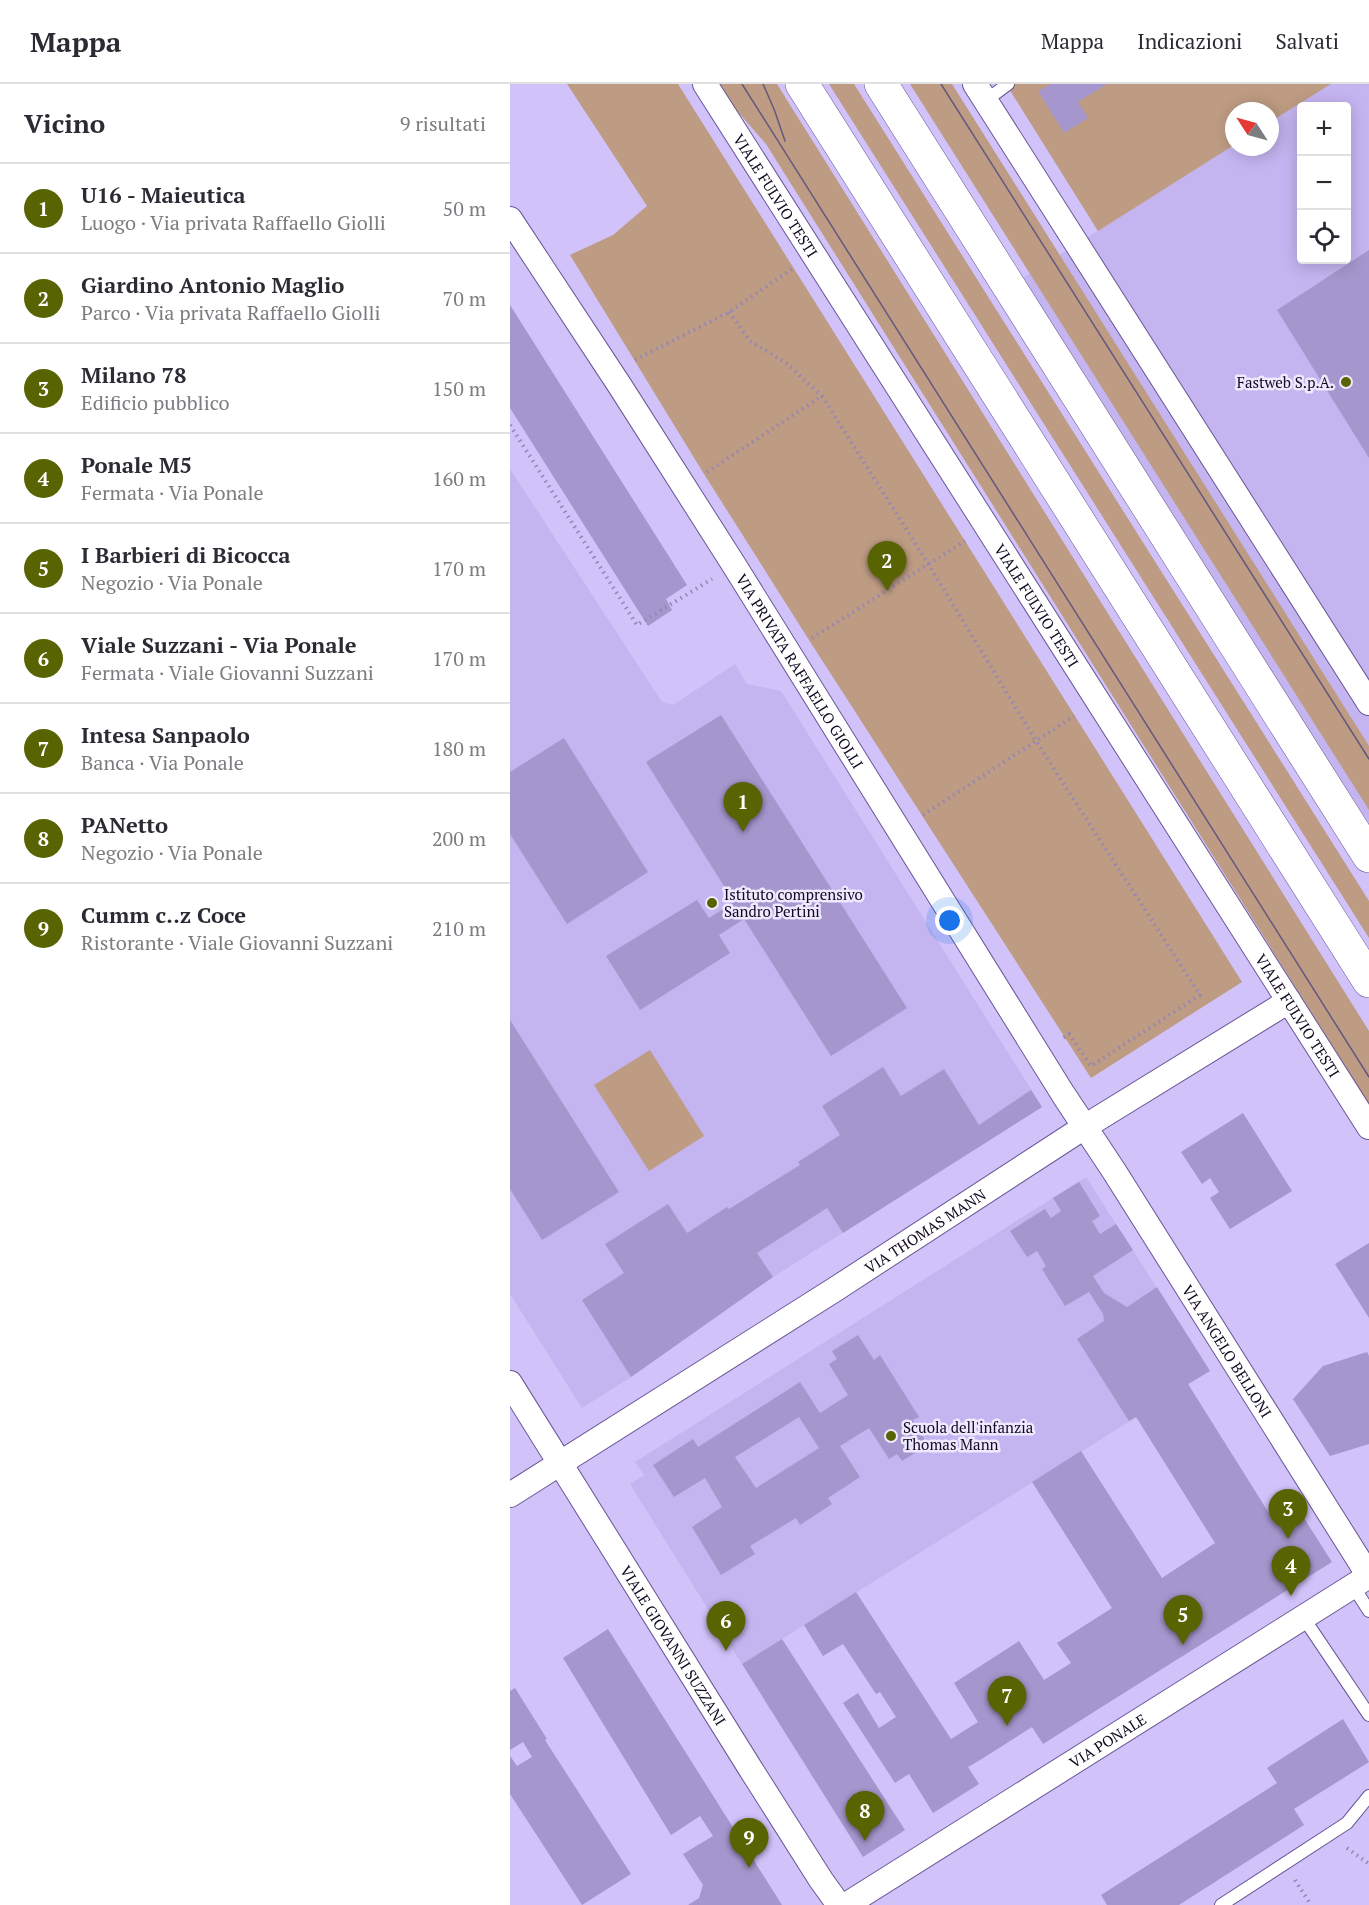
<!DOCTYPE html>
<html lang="it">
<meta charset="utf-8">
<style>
:root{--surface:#fff;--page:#f2f2f3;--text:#2b2b33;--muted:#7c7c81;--line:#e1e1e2;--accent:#586302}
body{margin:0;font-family:"PT Serif",serif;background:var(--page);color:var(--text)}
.controls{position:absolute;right:18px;top:18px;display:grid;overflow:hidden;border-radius:6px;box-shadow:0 3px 15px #0003}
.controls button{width:54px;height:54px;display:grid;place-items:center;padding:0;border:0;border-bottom:2px solid var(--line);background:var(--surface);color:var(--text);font:30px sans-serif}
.compass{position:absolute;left:715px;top:18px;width:54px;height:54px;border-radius:50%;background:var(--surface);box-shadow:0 3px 15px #0003;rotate:306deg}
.you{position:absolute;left:440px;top:837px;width:21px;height:21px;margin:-15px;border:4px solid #fff;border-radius:50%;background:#1a73e8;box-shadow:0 0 0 9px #1a73e833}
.badge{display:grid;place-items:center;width:39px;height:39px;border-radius:50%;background:var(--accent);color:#fff;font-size:20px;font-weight:700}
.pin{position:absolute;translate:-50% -50px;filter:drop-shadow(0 2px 3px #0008)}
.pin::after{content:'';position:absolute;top:32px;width:21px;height:18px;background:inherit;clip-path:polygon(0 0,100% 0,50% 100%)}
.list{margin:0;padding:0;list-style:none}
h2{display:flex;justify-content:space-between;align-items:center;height:78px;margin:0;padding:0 24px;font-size:26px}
h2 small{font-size:20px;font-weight:400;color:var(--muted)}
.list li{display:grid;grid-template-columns:39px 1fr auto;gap:18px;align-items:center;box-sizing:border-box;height:90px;padding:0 24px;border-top:2px solid var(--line)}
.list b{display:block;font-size:22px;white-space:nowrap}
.list p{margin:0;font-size:20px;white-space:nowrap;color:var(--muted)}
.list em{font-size:20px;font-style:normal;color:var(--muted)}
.icon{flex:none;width:33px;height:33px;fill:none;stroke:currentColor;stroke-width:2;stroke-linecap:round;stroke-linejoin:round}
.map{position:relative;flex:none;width:859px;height:1821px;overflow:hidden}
header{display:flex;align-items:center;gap:36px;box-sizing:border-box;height:84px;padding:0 30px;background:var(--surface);border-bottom:2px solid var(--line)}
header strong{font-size:28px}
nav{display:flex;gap:33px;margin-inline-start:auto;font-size:21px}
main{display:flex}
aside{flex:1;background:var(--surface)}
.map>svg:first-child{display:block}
.built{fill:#c4b4f0;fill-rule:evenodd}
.green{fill:#be9b83}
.building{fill:#a596cd;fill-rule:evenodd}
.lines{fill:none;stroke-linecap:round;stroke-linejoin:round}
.service-casing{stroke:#6a5795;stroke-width:14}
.minor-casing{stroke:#6a5795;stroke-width:26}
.primary-casing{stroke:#6a5795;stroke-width:34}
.path{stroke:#9386b4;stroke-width:4;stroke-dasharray:1.5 4.5;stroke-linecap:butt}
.service{stroke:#fff;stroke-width:12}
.minor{stroke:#fff;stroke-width:24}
.primary{stroke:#fff;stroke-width:33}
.tram{stroke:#64587e;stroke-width:1.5}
.poi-dot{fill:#586302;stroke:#eee9ff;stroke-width:2}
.labels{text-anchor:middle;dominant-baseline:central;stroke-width:5;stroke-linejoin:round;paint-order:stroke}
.street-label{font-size:15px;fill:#120921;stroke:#eee9ff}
.poi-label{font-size:15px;fill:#120921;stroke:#eee9ff;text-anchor:start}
</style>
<header>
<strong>Mappa</strong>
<nav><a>Mappa</a><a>Indicazioni</a><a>Salvati</a></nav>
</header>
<main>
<aside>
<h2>Vicino<small>9 risultati</small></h2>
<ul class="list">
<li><span class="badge">1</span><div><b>U16 - Maieutica</b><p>Luogo · Via privata Raffaello Giolli</p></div><em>50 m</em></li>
<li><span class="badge">2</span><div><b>Giardino Antonio Maglio</b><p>Parco · Via privata Raffaello Giolli</p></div><em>70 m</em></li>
<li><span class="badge">3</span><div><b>Milano 78</b><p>Edificio pubblico</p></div><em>150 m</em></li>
<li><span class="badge">4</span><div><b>Ponale M5</b><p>Fermata · Via Ponale</p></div><em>160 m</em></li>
<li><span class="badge">5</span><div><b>I Barbieri di Bicocca</b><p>Negozio · Via Ponale</p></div><em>170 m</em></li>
<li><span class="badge">6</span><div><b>Viale Suzzani - Via Ponale</b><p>Fermata · Viale Giovanni Suzzani</p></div><em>170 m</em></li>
<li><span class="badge">7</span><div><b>Intesa Sanpaolo</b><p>Banca · Via Ponale</p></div><em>180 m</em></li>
<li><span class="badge">8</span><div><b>PANetto</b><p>Negozio · Via Ponale</p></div><em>200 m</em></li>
<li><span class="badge">9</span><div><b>Cumm c..z Coce</b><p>Ristorante · Viale Giovanni Suzzani</p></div><em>210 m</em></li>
</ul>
</aside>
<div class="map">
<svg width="859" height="1821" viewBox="0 0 859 1821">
<rect width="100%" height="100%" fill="#d1c2fa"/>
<g class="built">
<path d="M821,0h38v761l-354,-562 219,-138v2h36v-25zM792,22h44v154h-44z"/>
<path d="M0,385l152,233 11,3 62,-41 12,20 34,7 261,416 -269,170 -142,100 -49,31 -72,-114z"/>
<path d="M576,1093l124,194 -468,293 -112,-180 14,-9 -9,-13z"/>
</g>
<g class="green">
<path d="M57,0h111l564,898 -151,96 -282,-438 -105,-166 -134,-219 43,-20 34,-29z"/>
<path d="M209,0h58l592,947v73l-603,-960 -35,-40z"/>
<path d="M319,0h25l515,817v37z"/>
<path d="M400,0h42l417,662v64z"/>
<path d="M496,0h325l-61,38v-11h-36v34l-136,86z"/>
<path d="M140,966l54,86 -55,35 -55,-86z"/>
</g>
<g class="building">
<path d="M541,0h56l-29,18 10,16 -24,15 -26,-42z"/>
<path d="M859,166v208l-92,-148z"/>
<path d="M0,221l177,280 -21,14 6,11 -24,16 -138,-218z"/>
<path d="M211,631l186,293 -76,48 -87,-137 -25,16 11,18 -90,57 -34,-54 91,-56 12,18 25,-16 -88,-140z"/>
<path d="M54,654l84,134 -81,52 -57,-90v-62z"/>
<path d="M0,936l109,172 -77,48 -32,-51z"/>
<path d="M373,983l18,29 43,-27 35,56 52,-35 11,17 -199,126 -16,-25 -70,45 16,24 -142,100 -49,-77 42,-27 -19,-29 63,-40 19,29 40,-26 2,2 71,-44 -2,-3 42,-27 -18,-29z"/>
<path d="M733,1029l49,78 -62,38 -20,-31 9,-6 -9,-14 -8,6 -21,-32z"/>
<path d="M569,1098l21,34 -8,5 8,13 16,-10 17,26 -40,26 11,17 23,14 30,-20 53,84 -22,13 84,134 23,-14 37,58 -289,182 -11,-17 -52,33 -12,7 11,17 -46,29 -24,-39 -14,9 -52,-80 15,-10 21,35 17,-11 -16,-25 -4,2 -33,-50 -20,12 -19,-31 52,-33 95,147 27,-17 -24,-39 65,-42 25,39 27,-17 -14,-20 55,-35 -80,-126 49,-31 81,127 53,-35 -79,-126 -7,4 -52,-82 27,-18 -1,-7 -14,-22 -24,14 -23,-37 4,-3 -9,-15 -10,6 -17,-26 35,-22 6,9 10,-7 -8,-13z"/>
<path d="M859,1159v75l-34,-54z"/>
<path d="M348,1251l16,25 6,-5 39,62 -6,3 15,25 -26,16 -5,-7 -8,5 -20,-31 -29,18 20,31 -32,21 4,6 -32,21 -4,-7 -46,28 5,8 -34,21 -29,-48 30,-20 -17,-29 -31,19 -21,-32 40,-26 5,8 102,-65 20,31 28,-18 -19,-31 8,-5 -5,-8zM289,1333l20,31 -63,40 -21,-31z"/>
<path d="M857,1268l2,4v88l-39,12 -37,-57 30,-33z"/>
<path d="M98,1545l32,51 142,225h-94l11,-7 4,-13 -20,-31 30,-18 -13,-20 -29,19 -108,-177z"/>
<path d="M272,1555l123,191 -42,27 -121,-193z"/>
<path d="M5,1604l32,51 -2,1 86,134 -49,31 -72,-111v-38l7,10 15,-9 -9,-15 -13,8v-59z"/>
<path d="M833,1635l26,43 -75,47 10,16 -125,80h-72l-6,-10 176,-112 -10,-15z"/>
</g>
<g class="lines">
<g class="service-casing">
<g id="service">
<path d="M475,17l23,-17"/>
<path d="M843,1502l16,25"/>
<path d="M793,1533l66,98"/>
<path d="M711,1821l126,-82 22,-27"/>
</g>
</g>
<g class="minor-casing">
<g id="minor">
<path id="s1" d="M195,0l664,1043"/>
<path d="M465,0l394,619"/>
<path id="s2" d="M0,135l110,167 114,179 329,529 51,77 255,405"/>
<path id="s3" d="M0,1299l240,385 71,112 18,25"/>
<path id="s4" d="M0,1411l324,-205 252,-164 203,-125"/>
<path id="s5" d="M336,1821l523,-329"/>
</g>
</g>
<g class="primary-casing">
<g id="primary">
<path d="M292,0l567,897"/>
<path d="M371,0l488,772"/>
</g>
</g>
<g class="path">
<path d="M219,228l21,29 36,22 36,33"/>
<path d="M125,276l94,-48 63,-43"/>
<path d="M0,341l127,200 75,-46"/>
<path d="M197,388l115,-76 107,169 107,176 164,254 -109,71 -22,-32 -9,6"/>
<path d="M302,554l153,-97"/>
<path d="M413,731l151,-99"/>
<path d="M837,1764l22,16"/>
<path d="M785,1796l16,25"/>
</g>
<use href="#service" class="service"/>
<use href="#minor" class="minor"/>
<use href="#primary" class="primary"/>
<g class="tram">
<path d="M232,0l627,993"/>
<path d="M253,0l11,25 11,32"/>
<path d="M431,0l428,675"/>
</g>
</g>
<g class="poi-dot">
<circle cx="836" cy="298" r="6"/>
<circle cx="202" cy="819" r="6"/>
<circle cx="381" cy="1352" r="6"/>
</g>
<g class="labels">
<g class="street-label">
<text stroke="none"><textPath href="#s1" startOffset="132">VIALE FULVIO TESTI</textPath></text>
<text stroke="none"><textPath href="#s1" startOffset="618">VIALE FULVIO TESTI</textPath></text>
<text stroke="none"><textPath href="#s2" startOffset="537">VIA PRIVATA RAFFAELLO GIOLLI</textPath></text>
<text stroke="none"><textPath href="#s1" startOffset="1104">VIALE FULVIO TESTI</textPath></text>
<text stroke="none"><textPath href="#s4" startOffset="492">VIA THOMAS MANN</textPath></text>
<text stroke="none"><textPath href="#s2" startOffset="1340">VIA ANGELO BELLONI</textPath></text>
<text stroke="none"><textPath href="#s3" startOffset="309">VIALE GIOVANNI SUZZANI</textPath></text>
<text stroke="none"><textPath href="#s5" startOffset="309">VIA PONALE</textPath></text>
</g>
<g class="poi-label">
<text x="824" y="298" text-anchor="end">Fastweb S.p.A.</text>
<text x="214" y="810">Istituto comprensivo<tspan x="214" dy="17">Sandro Pertini</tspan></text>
<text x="393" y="1343">Scuola dell'infanzia<tspan x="393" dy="17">Thomas Mann</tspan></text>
</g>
</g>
</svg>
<div class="controls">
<button>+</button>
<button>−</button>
<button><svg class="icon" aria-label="locate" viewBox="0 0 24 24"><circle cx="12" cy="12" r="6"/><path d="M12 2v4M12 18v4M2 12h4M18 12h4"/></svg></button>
</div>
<svg class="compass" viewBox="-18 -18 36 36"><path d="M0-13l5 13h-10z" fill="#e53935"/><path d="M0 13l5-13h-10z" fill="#7c7c81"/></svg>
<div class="you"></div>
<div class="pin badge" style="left:233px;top:748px">1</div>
<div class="pin badge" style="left:377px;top:507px">2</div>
<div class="pin badge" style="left:778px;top:1455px">3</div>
<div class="pin badge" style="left:781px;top:1512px">4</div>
<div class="pin badge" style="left:673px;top:1561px">5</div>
<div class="pin badge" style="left:216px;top:1567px">6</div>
<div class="pin badge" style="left:497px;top:1642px">7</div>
<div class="pin badge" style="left:355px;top:1757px">8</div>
<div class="pin badge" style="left:239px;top:1784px">9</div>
</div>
</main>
